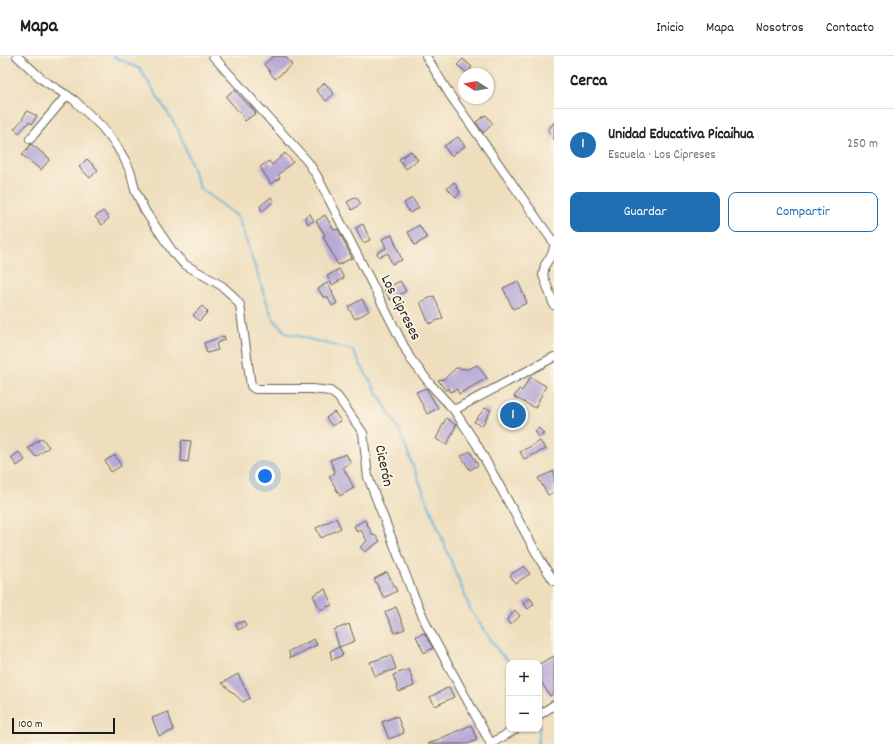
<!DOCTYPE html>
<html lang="es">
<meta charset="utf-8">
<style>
:root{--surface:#fff;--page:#f6f6f6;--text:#202124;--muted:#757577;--line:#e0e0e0;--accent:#1f6fb2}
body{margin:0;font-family:Dekko,sans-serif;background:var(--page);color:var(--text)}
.controls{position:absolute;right:12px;bottom:12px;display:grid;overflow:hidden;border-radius:8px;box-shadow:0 1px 3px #0004}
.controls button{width:36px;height:36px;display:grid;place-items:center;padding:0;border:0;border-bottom:1px solid var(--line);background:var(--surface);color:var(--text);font:20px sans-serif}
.compass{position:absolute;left:458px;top:12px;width:36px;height:36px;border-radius:50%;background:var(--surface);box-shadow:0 1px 3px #0004;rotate:281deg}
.scale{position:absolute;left:12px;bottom:10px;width:103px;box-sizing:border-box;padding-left:4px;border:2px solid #1c1c1c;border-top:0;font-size:11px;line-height:14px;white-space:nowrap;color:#1c1c1c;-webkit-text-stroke:3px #fcf5e5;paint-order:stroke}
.you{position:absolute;left:265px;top:420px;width:14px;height:14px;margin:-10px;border:3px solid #fff;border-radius:50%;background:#1a73e8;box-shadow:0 0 0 6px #1a73e833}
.badge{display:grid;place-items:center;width:26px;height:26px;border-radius:50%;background:var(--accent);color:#fff;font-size:13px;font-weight:700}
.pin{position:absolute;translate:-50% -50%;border:2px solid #fff;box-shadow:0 1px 4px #0006}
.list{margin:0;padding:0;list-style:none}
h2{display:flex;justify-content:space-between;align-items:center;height:52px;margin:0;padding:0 16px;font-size:17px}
h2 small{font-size:13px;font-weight:400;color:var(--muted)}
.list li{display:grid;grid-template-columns:26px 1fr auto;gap:12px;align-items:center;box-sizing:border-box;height:72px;padding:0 16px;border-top:1px solid var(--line)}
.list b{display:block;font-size:15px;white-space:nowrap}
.list p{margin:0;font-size:13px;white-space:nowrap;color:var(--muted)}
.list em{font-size:13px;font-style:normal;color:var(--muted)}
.actions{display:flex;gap:8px;padding:12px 16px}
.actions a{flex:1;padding:9px 0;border:1px solid var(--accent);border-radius:8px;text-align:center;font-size:14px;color:var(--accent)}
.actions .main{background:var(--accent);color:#fff}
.map{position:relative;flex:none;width:554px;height:688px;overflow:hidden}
header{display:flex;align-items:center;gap:24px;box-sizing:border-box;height:56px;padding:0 20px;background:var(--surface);border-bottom:1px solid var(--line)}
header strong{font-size:19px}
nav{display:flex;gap:22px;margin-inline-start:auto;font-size:14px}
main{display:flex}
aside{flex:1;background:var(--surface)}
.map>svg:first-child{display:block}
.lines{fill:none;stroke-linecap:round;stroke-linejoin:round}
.stream{stroke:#5cacd6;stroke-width:2}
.building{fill:#b7aad7}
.minor-casing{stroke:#666054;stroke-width:10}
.minor{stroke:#fff;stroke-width:8}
.labels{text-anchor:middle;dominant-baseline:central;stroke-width:4;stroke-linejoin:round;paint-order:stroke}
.street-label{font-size:15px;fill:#1c1c1c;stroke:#fcf5e5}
</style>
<header>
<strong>Mapa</strong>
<nav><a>Inicio</a><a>Mapa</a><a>Nosotros</a><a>Contacto</a></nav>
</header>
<main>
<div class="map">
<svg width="554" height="688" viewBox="0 0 554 688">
<rect width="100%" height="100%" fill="#fcf5e5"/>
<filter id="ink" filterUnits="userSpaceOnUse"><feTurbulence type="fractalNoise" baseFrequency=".025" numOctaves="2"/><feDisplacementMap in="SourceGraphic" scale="8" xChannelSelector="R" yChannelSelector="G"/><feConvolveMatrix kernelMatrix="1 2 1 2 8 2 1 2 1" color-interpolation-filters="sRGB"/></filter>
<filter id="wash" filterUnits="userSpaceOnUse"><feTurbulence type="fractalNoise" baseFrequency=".012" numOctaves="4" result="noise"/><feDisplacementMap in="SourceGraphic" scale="16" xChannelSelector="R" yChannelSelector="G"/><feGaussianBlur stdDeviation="0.9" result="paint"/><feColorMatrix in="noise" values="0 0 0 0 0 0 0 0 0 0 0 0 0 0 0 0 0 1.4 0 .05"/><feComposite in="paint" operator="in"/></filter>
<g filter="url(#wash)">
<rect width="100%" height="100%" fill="#eedebd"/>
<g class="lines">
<g class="stream">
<path d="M113,0l27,13 39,62 21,57 38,29 34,100 14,16 66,17 46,78 73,183 29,42 11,10"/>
<path d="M537,688l3,-18 -1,-4"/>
</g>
</g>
<g id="blocks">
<g class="building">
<path d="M274,0h11l7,9 -17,14 -11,-15z"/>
<path d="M463,3l9,8 -5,6 -10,-8z"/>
<path d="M325,27l9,11 -8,7 -10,-11z"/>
<path d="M234,33l16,18h1l5,6 -11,8 -5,-9h-1l-13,-15z"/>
<path d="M27,55l10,5 -5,8 -3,-2 -10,11 -5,-4 7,-8z"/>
<path d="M486,59l7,9 -10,9 -7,-11z"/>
<path d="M554,66v18l-6,-10z"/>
<path d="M458,81l7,9 -14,10 -7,-10z"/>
<path d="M31,88l19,15 -9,11 -19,-15z"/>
<path d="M411,95l7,9 -12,9 -7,-10z"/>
<path d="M285,97l8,9 -15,13 2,3 -9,6 -11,-17 9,-6 3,4z"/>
<path d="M87,103l11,11 -8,8 -11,-11z"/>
<path d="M454,126l6,10 -4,5 -9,-9z"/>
<path d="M271,141l3,4 -12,11 -2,-6z"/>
<path d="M356,141l5,7 -9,6 -5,-8z"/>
<path d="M412,142l7,10 -9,5 -6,-10z"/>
<path d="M103,155l6,7 -7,7 -7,-8z"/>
<path d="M310,158l4,7 -6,3 -3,-7z"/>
<path d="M325,159l9,15 4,-1 14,29 -14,7 -15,-29 2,-1 -9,-14z"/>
<path d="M363,168l7,16 -7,3 -7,-15z"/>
<path d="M419,169l8,13 -12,7 -7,-13z"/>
<path d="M392,179l10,25 -10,4 -4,-11 -9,4 -2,-4 9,-5 -4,-9z"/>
<path d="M339,213l5,9 -12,7 -5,-9z"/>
<path d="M400,225l6,10 -16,9 -6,-10z"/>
<path d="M518,225l9,22 -14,6 -10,-21z"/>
<path d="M327,227l6,9 -1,1 5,10 -5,3 -5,-10 -3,2 -6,-9z"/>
<path d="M434,240l9,22 -14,6 -9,-22z"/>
<path d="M362,243l7,12 -14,8 -7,-12z"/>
<path d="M202,250l6,6 -9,9 -6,-6z"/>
<path d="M224,280l1,3 -9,5 2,6 -11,3 -3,-10z"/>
<path d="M477,309l10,13 -28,16 -2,-5 -7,3 -1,-4 -3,3 -8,-11 6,-1 12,-11 12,1z"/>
<path d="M530,321l16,9 -11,22 -21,-11 5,-8 3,2z"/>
<path d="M426,332l12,20 -11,6 -11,-22z"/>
<path d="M485,352l6,2 -9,16 -8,-4z"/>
<path d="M334,356l7,9 -9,5 -6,-8z"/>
<path d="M446,362l10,7 -9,20 -11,-6z"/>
<path d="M539,372l5,6 -5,3 -4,-6z"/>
<path d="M42,382l7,9 -13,10 -8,-9z"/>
<path d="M182,384l9,1 -3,21 -7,-1 1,-14h-1z"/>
<path d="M540,385l6,8 -22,10 -4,-7z"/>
<path d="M470,395l8,14 -8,5 -9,-14z"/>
<path d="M19,396l6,8 -8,6 -6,-8z"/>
<path d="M346,398l5,9 -8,4 11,21 -14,8 -11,-20 6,-3 -5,-13z"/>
<path d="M115,399l6,11 -10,6 -6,-11z"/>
<path d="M554,415v21l-6,3 -10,-17z"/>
<path d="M336,462l5,10 -20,10 -5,-10z"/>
<path d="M365,464l8,16 2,-1 5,6 -15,11 -5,-5 7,-6 -6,-11 -4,2 -3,-6z"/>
<path d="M524,510l6,8 -15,9 -5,-8z"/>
<path d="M387,516l10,19 -13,7 -10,-19z"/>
<path d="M325,533l7,16 -12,5 -7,-15z"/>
<path d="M530,542l4,6 -6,5 -5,-6z"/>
<path d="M396,551l9,22 -10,4 -10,-21z"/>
<path d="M515,554l5,6 -10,9 -3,-5z"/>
<path d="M244,565l2,5 -8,4 -2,-6z"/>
<path d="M349,568l6,17 -16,6 -5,-17z"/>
<path d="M424,577l9,15 -9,5 -8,-17z"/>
<path d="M314,583l3,6 -27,13 -1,-7z"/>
<path d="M339,591l4,8 -11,5 -2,-9z"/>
<path d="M391,599l5,14 -21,7 -5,-14z"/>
<path d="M554,600v37l-4,3 -11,-18v-14z"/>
<path d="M409,613l5,17 -15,6 -6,-17z"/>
<path d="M238,618l12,24 -7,4 -21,-19z"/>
<path d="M449,631l5,10 -19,9 -5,-9z"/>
<path d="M168,656l6,18 -15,6 -7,-18z"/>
<path d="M397,660l7,17 -15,6 -7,-17z"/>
<path d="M471,669l6,15 -9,4h-40z"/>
</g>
</g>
</g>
<g filter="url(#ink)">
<use href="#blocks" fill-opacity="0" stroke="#666054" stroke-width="1"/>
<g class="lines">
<g class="minor-casing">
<g id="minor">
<path d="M17,0l26,24 31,20 28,27 14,18 9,15 6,13 4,17 10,21 28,41 11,12 38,22 10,9 8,10 11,81 4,3h57l18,2 8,6 25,36 5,44 45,117 15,34 63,116"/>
<path d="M213,0l95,106 9,14 93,182 21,27 23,25 23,35 65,118 12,18"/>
<path d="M426,0l24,39 104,148"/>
<path d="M30,83l37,-44"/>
<path d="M554,191l-2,7 -7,11 -2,10 11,30"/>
<path d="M454,354l100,-53"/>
<path d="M539,659l15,-10"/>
<path d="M490,688l26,-15"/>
</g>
</g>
<use href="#minor" class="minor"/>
</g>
</g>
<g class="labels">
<g class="street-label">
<text transform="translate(400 252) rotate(63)">Los Cipreses</text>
<text transform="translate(383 410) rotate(78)">Cicerón</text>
</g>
</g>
</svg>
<div class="controls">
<button>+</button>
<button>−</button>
</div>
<svg class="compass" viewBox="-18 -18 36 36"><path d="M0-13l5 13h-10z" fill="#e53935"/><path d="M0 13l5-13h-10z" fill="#757577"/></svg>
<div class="scale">100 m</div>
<div class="you"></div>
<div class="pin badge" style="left:513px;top:359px">1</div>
</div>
<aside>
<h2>Cerca<small></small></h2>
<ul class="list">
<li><span class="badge">1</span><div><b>Unidad Educativa Picaihua</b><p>Escuela · Los Cipreses</p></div><em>250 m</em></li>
</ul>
<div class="actions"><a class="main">Guardar</a><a>Compartir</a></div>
</aside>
</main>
